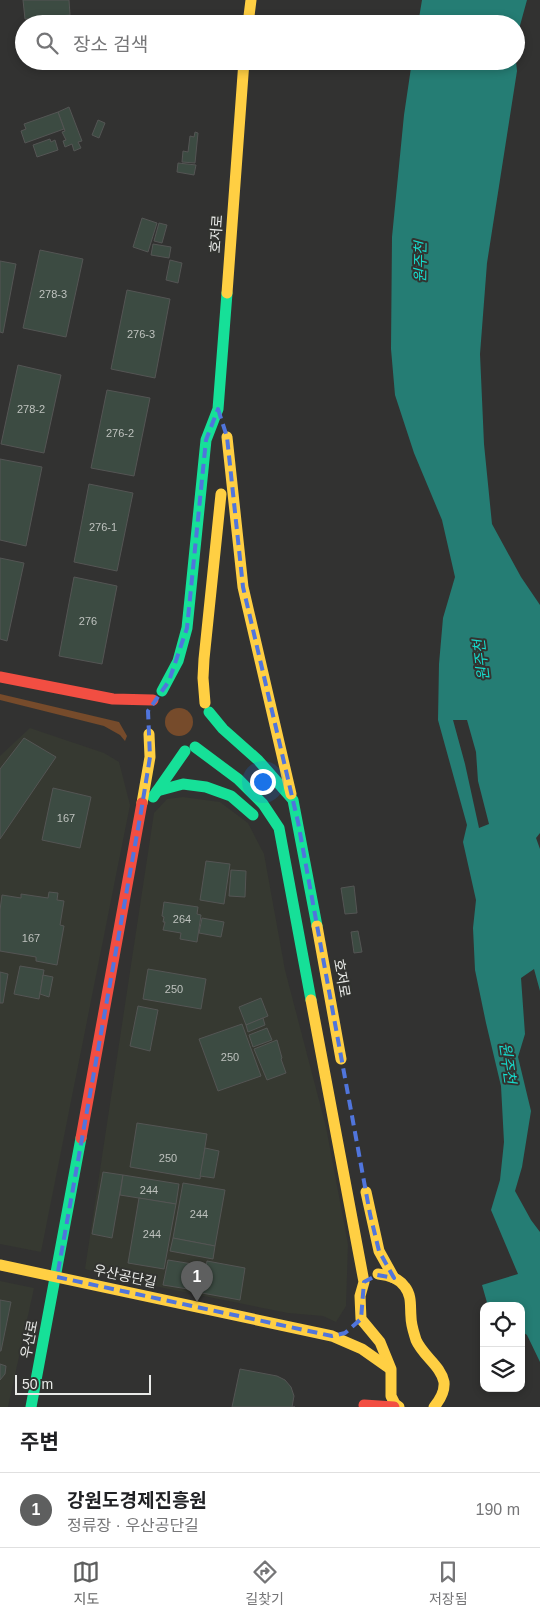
<!DOCTYPE html>
<html lang="ko">
<meta charset="utf-8">
<style>
:root{--surface:#fff;--page:#f6f6f6;--text:#202124;--muted:#757577;--line:#e0e0e0;--accent:#5e5f5f}
body{margin:0;font-family:Helvetica,"Noto Sans KR",sans-serif;background:var(--page);color:var(--text)}
.controls{position:absolute;right:15px;bottom:15px;display:grid;overflow:hidden;border-radius:10px;box-shadow:0 2px 8px #0003}
.controls button{width:45px;height:45px;display:grid;place-items:center;padding:0;border:0;border-bottom:1px solid var(--line);background:var(--surface);color:var(--text);font:25px sans-serif}
.scale{position:absolute;left:15px;bottom:12px;width:136px;box-sizing:border-box;padding-left:5px;border:2px solid #e9eae8;border-top:0;font-size:14px;line-height:18px;white-space:nowrap;color:#e9eae8;-webkit-text-stroke:4px #323330;paint-order:stroke}
.you{position:absolute;left:262px;top:781px;width:18px;height:18px;margin:-12px;border:4px solid #fff;border-radius:50%;background:#1a73e8;box-shadow:0 0 0 8px #1a73e833}
.badge{display:grid;place-items:center;width:32px;height:32px;border-radius:50%;background:var(--accent);color:#fff;font-size:16px;font-weight:700}
.pin{position:absolute;translate:-50% -41px;filter:drop-shadow(0 1px 2px #0008)}
.pin::after{content:'';position:absolute;top:26px;width:18px;height:15px;background:inherit;clip-path:polygon(0 0,100% 0,50% 100%)}
.list{margin:0;padding:0;list-style:none}
h2{display:flex;justify-content:space-between;align-items:center;height:65px;margin:0;padding:0 20px;font-size:21px}
h2 small{font-size:16px;font-weight:400;color:var(--muted)}
.list li{display:grid;grid-template-columns:32px 1fr auto;gap:15px;align-items:center;box-sizing:border-box;height:75px;padding:0 20px;border-top:1px solid var(--line)}
.list b{display:block;font-size:19px;white-space:nowrap}
.list p{margin:0;font-size:16px;white-space:nowrap;color:var(--muted)}
.list em{font-size:16px;font-style:normal;color:var(--muted)}
.icon{flex:none;width:28px;height:28px;fill:none;stroke:currentColor;stroke-width:2;stroke-linecap:round;stroke-linejoin:round}
.map{position:relative;flex:none;width:540px;height:1407px;overflow:hidden}
.search{position:absolute;background:var(--surface);box-shadow:0 2px 8px #0003;left:15px;right:15px;top:15px;height:55px;display:flex;align-items:center;gap:12px;box-sizing:border-box;padding:0 18px;border-radius:28px;color:var(--muted);font-size:19px}
.sheet{height:140px;background:var(--surface)}
nav{display:flex;justify-content:space-around;align-items:center;box-sizing:border-box;height:70px;border-top:1px solid var(--line);background:var(--surface);font-size:14px;color:var(--muted)}
nav a{display:grid;justify-items:center;gap:2px}
nav .on{color:var(--accent)}
.map>svg:first-child{display:block}
.built{fill:#363931}
.green{fill:#764b2b}
.water{fill:#257d74;fill-rule:evenodd}
.building{fill:#3c4b42;stroke:#545554}
.lines{fill:none;stroke-linecap:round;stroke-linejoin:round}
.fast{stroke:#16e098;stroke-width:11}
.slow{stroke:#ffcf43;stroke-width:11}
.jam{stroke:#f24e42;stroke-width:11}
.marked{fill:none;stroke:#5075dc;stroke-width:4;stroke-dasharray:10 6;stroke-linejoin:round}
.labels{text-anchor:middle;dominant-baseline:central;stroke-width:4;stroke-linejoin:round;paint-order:stroke}
.number-label{font-size:11px;fill:#bec2be}
.street-label{font-size:14px;fill:#e9eae8;stroke:#323330}
.water-label{font-size:15px;font-style:italic;fill:#16dccd;stroke:#323330}
</style>
<div class="map">
<svg width="540" height="1407" viewBox="0 0 540 1407">
<rect width="100%" height="100%" fill="#323231"/>
<g class="built">
<path d="M30,728l74,25 15,9 11,43 -89,447 -41,-8v-488z"/>
<path d="M183,797l37,5 28,21 16,31 21,116 41,157 22,117 -2,62 -10,16 -13,-6 -35,-3 -169,-34 -34,-10 69,-456 13,-14z"/>
<path d="M0,1281l34,7 -26,119h-8z"/>
</g>
<g class="green">
<path d="M0,694l119,28 8,14 -2,5 -5,-6 -16,-9 -104,-26z"/>
<circle cx="179" cy="722" r="14"/>
</g>
<g class="water">
<path d="M422,0h105l-11,40v-16h-98z"/>
<path d="M412,61h104l1,10 -30,192 -7,91 4,90 8,80 29,53 19,28v228l-4,5 4,11v142l-6,-22 -13,9 4,56 -7,23 13,54 -9,56 -7,24 16,29 9,12v130l-13,-27 -6,-4v-25h-33l-6,-21 36,-11 -27,-64 9,-30 4,-38 -3,-56 -15,-63 -11,-53 -2,-42 3,-28 -13,-58 4,-17 -29,-105 1,-56 4,-46 12,-41 -13,-57 -28,-67 -19,-58 -4,-46 1,-112 12,-122zM453,720h14l9,32 2,29 11,43 -10,4 -14,-64z"/>
</g>
<g class="building">
<path d="M23,0h46l1,15 -45,4z"/>
<path d="M69,107l13,34 -4,1 3,6 -7,3 -2,-7 -7,3 -2,-6 3,-1 -4,-8 3,-1 -7,-19z"/>
<path d="M58,112l6,17 -39,14 -4,-12 5,-2 -2,-5z"/>
<path d="M98,120l7,3 -6,15 -7,-3z"/>
<path d="M195,132l3,1 -3,30 -13,-1 1,-11 5,1 2,-16 4,1z"/>
<path d="M50,139l1,3 4,-2 3,10 -21,7 -4,-12z"/>
<path d="M178,163l18,2 -2,10 -17,-3z"/>
<path d="M142,218l15,5 -9,29 -15,-5z"/>
<path d="M159,223l8,2 -5,18 -8,-2z"/>
<path d="M153,244l18,3 -2,11 -18,-3z"/>
<path d="M40,250l43,9 -17,78 -43,-9z"/>
<path d="M170,260l12,3 -4,20 -12,-3z"/>
<path d="M0,261l16,3 -13,69 -3,-1z"/>
<path d="M127,290l43,9 -15,79 -44,-9z"/>
<path d="M18,365l43,10 -17,78 -43,-9z"/>
<path d="M107,390l43,8 -16,78 -43,-8z"/>
<path d="M0,459l42,8 -16,79 -26,-6z"/>
<path d="M89,484l44,9 -16,78 -43,-9z"/>
<path d="M0,558l24,5 -17,78 -7,-2z"/>
<path d="M74,577l43,9 -15,78 -43,-8z"/>
<path d="M24,738l32,19 -56,82v-70z"/>
<path d="M53,788l38,9 -11,51 -38,-8z"/>
<path d="M206,861l24,3 -6,40 -24,-4z"/>
<path d="M231,870l15,1 -1,26 -16,-1z"/>
<path d="M354,886l3,27 -12,1 -4,-26z"/>
<path d="M49,892l9,1 -1,7 7,1 -4,24 4,1 -7,39 -21,-4v-4l-36,-6v-41l2,-15 19,3v-4l27,4z"/>
<path d="M164,902l34,5 -1,7 4,1 -4,27 -17,-3 1,-6 -18,-3 2,-8h-2l1,-5 -2,-1z"/>
<path d="M202,918l22,4 -3,15 -22,-4z"/>
<path d="M358,931l4,21 -8,1 -3,-21z"/>
<path d="M20,966l24,4 -5,29 -25,-5z"/>
<path d="M148,969l58,10 -5,30 -58,-10z"/>
<path d="M0,972l8,2 -5,29h-3z"/>
<path d="M43,975l10,2 -4,20 -9,-3z"/>
<path d="M261,998l7,18 -22,9 -7,-18z"/>
<path d="M138,1006l20,4 -8,41 -20,-5z"/>
<path d="M263,1018l2,7 -17,7 -2,-7z"/>
<path d="M242,1024l19,52 -43,15 -19,-52z"/>
<path d="M267,1028l5,12 -19,7 -4,-12z"/>
<path d="M277,1040l5,18 -1,1 5,14 -19,7 -13,-31z"/>
<path d="M137,1123l70,11 -7,45 -70,-12z"/>
<path d="M205,1148l14,3 -5,27 -14,-2z"/>
<path d="M103,1172l20,3 -11,63 -20,-4z"/>
<path d="M123,1175l56,9 -3,20 -56,-9z"/>
<path d="M183,1183l42,7 -10,56 -42,-8z"/>
<path d="M139,1198l37,6 -12,65 -36,-6z"/>
<path d="M173,1238l42,8 -2,13 -43,-8z"/>
<path d="M168,1260l31,5 -5,25 -31,-5z"/>
<path d="M207,1261l38,7 -5,32 -38,-7z"/>
<path d="M0,1300l11,2 -10,49h-1z"/>
<path d="M0,1364l6,2 -1,8 -5,6z"/>
<path d="M240,1369l37,7 8,4 6,7 3,9 -2,11h3h-63z"/>
</g>
<g class="lines">
<g class="fast">
<path d="M162,691l16,-30 9,-33 19,-188 12,-31 9,-116"/>
<path d="M209,712l14,17 35,31 35,40 24,126"/>
<path d="M195,747l43,32 25,25 16,24 32,172"/>
<path d="M157,791l26,-7 23,3 25,9 22,19"/>
<path d="M153,797l32,-46"/>
<path d="M31,1407l50,-269"/>
</g>
<g class="slow">
<path d="M248,24l3,-24"/>
<path d="M227,293l17,-232"/>
<path d="M227,437l16,150 48,207"/>
<path d="M205,703l-2,-25 1,-19 17,-165"/>
<path d="M142,803l8,-46 -1,-23"/>
<path d="M317,926l24,133"/>
<path d="M311,1000l53,282 -4,14 1,23 19,23 11,27v27l4,8 4,3"/>
<path d="M366,1192l13,59 15,27"/>
<path d="M0,1265l332,71 30,13 27,19"/>
<path d="M378,1274c11,1 21,4 27,13 7,9 5,19 6,30 0,8 3,16 5,23 7,16 25,26 28,42 1,10 -4,18 -10,25"/>
</g>
<g class="jam">
<path d="M0,677l113,22 40,1"/>
<path d="M81,1138l61,-335"/>
<path d="M364,1405l30,2"/>
</g>
</g>
<path class="marked" d="M218,409l9,28 16,150 55,235 72,392 9,37 15,27 -17,-3 -13,7 -3,37 -16,14 -13,3 -275,-59 84,-465 9,-55 -2,-46 21,-30 18,-53 19,-188z"/>
<g class="labels">
<g class="number-label">
<text x="53" y="294">278-3</text>
<text x="141" y="334">276-3</text>
<text x="31" y="409">278-2</text>
<text x="120" y="433">276-2</text>
<text x="103" y="527">276-1</text>
<text x="88" y="621">276</text>
<text x="66" y="818">167</text>
<text x="182" y="919">264</text>
<text x="31" y="938">167</text>
<text x="174" y="989">250</text>
<text x="230" y="1057">250</text>
<text x="168" y="1158">250</text>
<text x="149" y="1190">244</text>
<text x="199" y="1214">244</text>
<text x="152" y="1234">244</text>
</g>
<g class="street-label">
<text transform="translate(216 234) rotate(-86)">호저로</text>
<text transform="translate(342 978) rotate(80)">호저로</text>
<text transform="translate(125 1276) rotate(12)">우산공단길</text>
<text transform="translate(29 1339) rotate(-79)">우산로</text>
</g>
<g class="water-label">
<text transform="translate(420 262) rotate(-89)">원주천</text>
<text transform="translate(481 660) rotate(-97)">원주천</text>
<text transform="translate(508 1063) rotate(82)">원주천</text>
</g>
</g>
</svg>
<div class="controls">
<button><svg class="icon" aria-label="locate" viewBox="0 0 24 24"><circle cx="12" cy="12" r="6"/><path d="M12 2v4M12 18v4M2 12h4M18 12h4"/></svg></button>
<button><svg class="icon" aria-label="layers" viewBox="0 0 24 24"><path d="M12 4l9 5-9 5-9-5zM3 14l9 5 9-5"/></svg></button>
</div>
<div class="scale">50 m</div>
<div class="you"></div>
<div class="pin badge" style="left:197px;top:1302px">1</div>
<div class="search"><svg class="icon" aria-label="search" viewBox="0 0 24 24"><circle cx="10" cy="10" r="6"/><path d="M15 15l6 6"/></svg>장소 검색</div>
</div>
<section class="sheet">
<h2>주변<small></small></h2>
<ul class="list">
<li><span class="badge">1</span><div><b>강원도경제진흥원</b><p>정류장 · 우산공단길</p></div><em>190 m</em></li>
</ul>
</section>
<nav>
<a class="on"><svg class="icon" aria-label="map" viewBox="0 0 24 24"><path d="M3 6l6-2 6 2 6-2v14l-6 2-6-2-6 2zM9 4v14M15 6v14"/></svg>지도</a>
<a><svg class="icon" aria-label="directions" viewBox="0 0 24 24"><path d="M12 3l9 9-9 9-9-9zM9 14v-3h6M13 9l2 2-2 2"/></svg>길찾기</a>
<a><svg class="icon" aria-label="saved" viewBox="0 0 24 24"><path d="M7 4h10v16l-5-4-5 4z"/></svg>저장됨</a>
</nav>
